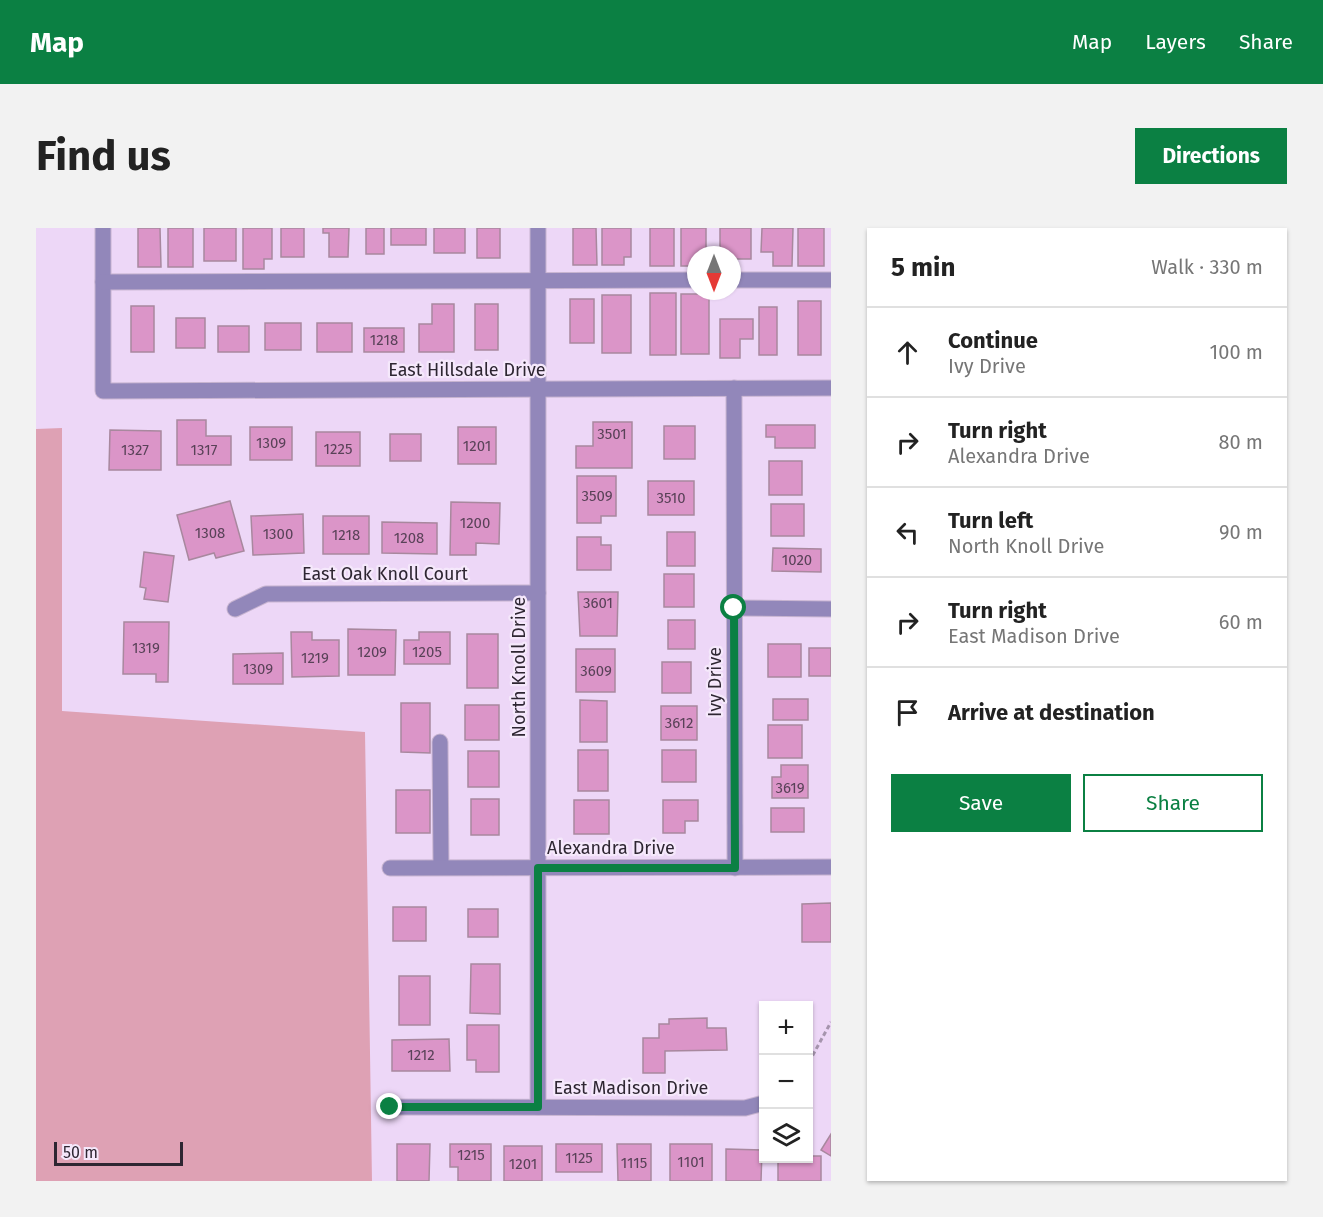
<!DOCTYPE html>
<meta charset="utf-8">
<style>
:root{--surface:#fff;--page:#f2f2f2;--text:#222;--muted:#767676;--line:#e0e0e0;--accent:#0b8043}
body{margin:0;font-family:"Fira Sans",sans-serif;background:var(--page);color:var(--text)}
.controls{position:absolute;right:18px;bottom:18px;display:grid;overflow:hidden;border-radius:0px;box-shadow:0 2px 4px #0004}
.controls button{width:54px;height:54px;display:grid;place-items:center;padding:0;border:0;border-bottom:2px solid var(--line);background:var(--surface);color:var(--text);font:30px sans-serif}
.compass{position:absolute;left:651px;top:18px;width:54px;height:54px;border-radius:50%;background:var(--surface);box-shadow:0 2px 4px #0004;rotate:180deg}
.scale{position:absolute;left:18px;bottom:15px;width:129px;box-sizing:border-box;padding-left:6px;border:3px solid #2e2632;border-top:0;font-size:16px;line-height:21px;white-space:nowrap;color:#2e2632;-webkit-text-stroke:4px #f5e8fb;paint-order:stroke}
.stop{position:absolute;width:18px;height:18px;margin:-14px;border:4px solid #0b8043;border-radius:50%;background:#fff}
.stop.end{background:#0b8043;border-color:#fff;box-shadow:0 2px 6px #0008}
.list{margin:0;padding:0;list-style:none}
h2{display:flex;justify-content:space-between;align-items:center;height:78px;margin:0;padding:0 24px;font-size:26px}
h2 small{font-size:20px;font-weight:400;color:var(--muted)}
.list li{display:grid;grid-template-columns:39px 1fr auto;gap:18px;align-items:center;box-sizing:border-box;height:90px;padding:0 24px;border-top:2px solid var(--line)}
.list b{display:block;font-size:22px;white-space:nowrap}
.list p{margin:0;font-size:20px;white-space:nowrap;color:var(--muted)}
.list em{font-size:20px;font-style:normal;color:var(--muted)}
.actions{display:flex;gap:12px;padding:18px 24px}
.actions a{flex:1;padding:14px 0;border:2px solid var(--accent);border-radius:0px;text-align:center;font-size:21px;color:var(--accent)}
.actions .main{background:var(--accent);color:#fff}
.icon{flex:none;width:33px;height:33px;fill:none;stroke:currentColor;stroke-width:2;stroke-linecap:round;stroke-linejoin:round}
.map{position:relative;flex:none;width:795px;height:953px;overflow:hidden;border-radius:0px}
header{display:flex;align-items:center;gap:36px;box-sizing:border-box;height:84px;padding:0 30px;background:var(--accent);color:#fff}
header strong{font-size:28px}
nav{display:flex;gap:33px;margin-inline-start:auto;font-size:21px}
.intro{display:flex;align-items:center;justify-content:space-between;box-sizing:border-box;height:144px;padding:0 36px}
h1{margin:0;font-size:42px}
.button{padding:15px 27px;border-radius:0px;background:var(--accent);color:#fff;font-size:21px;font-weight:700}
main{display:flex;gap:36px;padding:0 36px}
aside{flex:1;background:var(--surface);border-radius:0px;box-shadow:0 2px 4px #0004}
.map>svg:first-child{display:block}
.green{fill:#dea1b4}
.building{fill:#db95c8;stroke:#a8889e;stroke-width:1.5}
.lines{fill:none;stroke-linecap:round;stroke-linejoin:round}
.minor-casing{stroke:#c7b4d0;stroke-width:17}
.path{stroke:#a594ad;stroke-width:3;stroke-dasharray:4.5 3;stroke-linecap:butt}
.minor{stroke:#9287ba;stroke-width:15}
.route{stroke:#0b8043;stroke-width:8}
.labels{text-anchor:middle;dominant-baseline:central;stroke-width:4.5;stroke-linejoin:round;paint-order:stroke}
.number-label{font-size:15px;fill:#594258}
.street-label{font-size:18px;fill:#2e2632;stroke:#f5e8fb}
</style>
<header>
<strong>Map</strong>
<nav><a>Map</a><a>Layers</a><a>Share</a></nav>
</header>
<div class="intro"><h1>Find us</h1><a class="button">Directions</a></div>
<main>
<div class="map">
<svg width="795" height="953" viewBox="0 0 795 953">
<rect width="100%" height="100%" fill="#edd7f7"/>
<path class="green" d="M26,200v283l303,21 7,449h-336v-752z"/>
<g class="building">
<path d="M102,0h22l1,39h-23z"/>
<rect x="132" y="0" width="25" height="39"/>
<rect x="168" y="0" width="32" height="33"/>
<path d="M207,0h29v31h-8v10h-21z"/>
<rect x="245" y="0" width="23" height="29"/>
<path d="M287,0h26l-1,29h-19v-24h-6z"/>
<rect x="330" y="0" width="18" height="26"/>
<rect x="355" y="0" width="35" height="17"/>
<rect x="398" y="0" width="31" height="25"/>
<rect x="441" y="0" width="23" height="30"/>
<path d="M537,0h23l1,37h-24z"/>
<path d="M566,0h29v29h-7v8h-22z"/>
<rect x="614" y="0" width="24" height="38"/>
<path d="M645,0h25v27h-10v11h-15z"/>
<path d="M684,0h31v31h-19v-4h-12z"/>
<path d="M726,0h31l-1,38h-19v-14h-12z"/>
<rect x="762" y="0" width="26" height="38"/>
<rect x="614" y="65" width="26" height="62"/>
<rect x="645" y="66" width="28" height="60"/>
<rect x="566" y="67" width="29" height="58"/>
<rect x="534" y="71" width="24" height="44"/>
<rect x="762" y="73" width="23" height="54"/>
<path d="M396,76h22v48h-35v-28h13z"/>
<rect x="439" y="76" width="23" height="46"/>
<rect x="95" y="78" width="23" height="46"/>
<rect x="723" y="79" width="18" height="48"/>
<rect x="140" y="90" width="29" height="30"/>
<path d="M684,91h33v20h-13v19h-20z"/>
<rect x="229" y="95" width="36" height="27"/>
<rect x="281" y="95" width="35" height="29"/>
<rect x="182" y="98" width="31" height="26"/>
<rect x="328" y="100" width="40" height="24"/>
<path d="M141,192h29v16h25v29h-54z"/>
<path d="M557,194h39v46h-56v-22h17z"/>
<path d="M730,197h49v23h-40v-11h-9z"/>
<rect x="628" y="198" width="31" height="33"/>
<rect x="214" y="199" width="42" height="33"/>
<rect x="422" y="199" width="38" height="37"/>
<path d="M74,202l51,1v39h-52z"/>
<rect x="280" y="204" width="44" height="34"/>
<rect x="354" y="206" width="31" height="27"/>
<rect x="733" y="233" width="33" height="34"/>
<path d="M541,248h39v40h-15v7h-24z"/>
<rect x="612" y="253" width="46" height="34"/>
<path d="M194,273l14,50 -28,7 -2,-5 -25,7 -12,-45z"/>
<path d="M415,274l49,1 -1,41 -23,-1v12h-26z"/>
<rect x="735" y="276" width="33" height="32"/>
<path d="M267,286l1,39 -51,2 -2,-39z"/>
<rect x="287" y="288" width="46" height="38"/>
<path d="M346,294l55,1v31l-55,-1z"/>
<rect x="631" y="304" width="28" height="34"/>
<path d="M541,309h24v8h10v25h-34z"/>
<path d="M737,320l48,1v23l-49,-1z"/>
<path d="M108,324l30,4 -6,46 -24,-3 2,-11 -6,-1z"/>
<rect x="628" y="346" width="30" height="33"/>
<path d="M542,364h40l-1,44h-37z"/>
<rect x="632" y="392" width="27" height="29"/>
<path d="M88,394h45l-1,60h-12v-8h-33z"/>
<path d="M312,401l48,1 -1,45h-47z"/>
<path d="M255,404h21v8h27v36l-47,1z"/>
<path d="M383,404h31v32h-46v-24h15z"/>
<rect x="431" y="406" width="31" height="54"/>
<rect x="732" y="416" width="33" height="33"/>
<rect x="773" y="420" width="22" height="28"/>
<rect x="540" y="421" width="39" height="43"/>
<path d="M247,425v31h-50v-30z"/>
<rect x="626" y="434" width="29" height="31"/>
<rect x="737" y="471" width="35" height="21"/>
<path d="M544,472l27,1v41h-27z"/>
<path d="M365,475h29v50l-29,-1z"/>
<rect x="429" y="477" width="34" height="35"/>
<rect x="625" y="478" width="36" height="34"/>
<rect x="732" y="497" width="34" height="33"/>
<rect x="542" y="522" width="30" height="41"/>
<rect x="626" y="522" width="34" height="32"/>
<rect x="432" y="523" width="31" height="36"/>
<path d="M745,537h27v33h-36v-21h9z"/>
<rect x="360" y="562" width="34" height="43"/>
<rect x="435" y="571" width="28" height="36"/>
<rect x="538" y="572" width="35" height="34"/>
<path d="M627,572h35v21h-13v12h-22z"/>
<rect x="735" y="580" width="33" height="24"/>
<path d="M795,675v39h-29v-38z"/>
<rect x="357" y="679" width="33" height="34"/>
<rect x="432" y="681" width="30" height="28"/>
<path d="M435,736h29v50l-30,-1z"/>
<rect x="363" y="748" width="31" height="49"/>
<path d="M671,790v10h19l1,22 -62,1v22h-22v-35h16v-14h10v-5z"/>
<path d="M431,797h32v47h-23v-12h-9z"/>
<path d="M413,811l1,32h-58v-31z"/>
<path d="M795,906v22l-10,-6z"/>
<path d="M361,916h33l-1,37h-32z"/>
<path d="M414,916h41v37h-33v-14h-8z"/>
<rect x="520" y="916" width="46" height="28"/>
<path d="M581,916h34v37h-33z"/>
<rect x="634" y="916" width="42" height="37"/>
<rect x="468" y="918" width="38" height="35"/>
<path d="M690,921l36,1 -1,31h-35z"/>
<path d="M772,928h13v25h-43v-23h30z"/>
</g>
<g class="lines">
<g class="minor-casing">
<g id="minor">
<path d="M67,0v163l728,-3"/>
<path d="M696,52h99"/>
<path d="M67,54l593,-2"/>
<path d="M698,160l1,480"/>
<path d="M698,380l97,1"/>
<path d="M199,381l31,-15 272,-1"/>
<path d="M404,514l1,125"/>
<path d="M354,640l441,-1"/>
<path d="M354,879l355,1 19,-5"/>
<path d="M502,879v-879"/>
</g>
</g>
<path class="path" d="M773,834l22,-40"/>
<use href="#minor" class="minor"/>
</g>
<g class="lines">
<path class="route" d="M354,879h148v-239h197l-1,-260"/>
</g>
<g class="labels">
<g class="number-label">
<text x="348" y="112">1218</text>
<text x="576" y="206">3501</text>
<text x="235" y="215">1309</text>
<text x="441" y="218">1201</text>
<text x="302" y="221">1225</text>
<text x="99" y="222">1327</text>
<text x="168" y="222">1317</text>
<text x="561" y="268">3509</text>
<text x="635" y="270">3510</text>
<text x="439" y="295">1200</text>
<text x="174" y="305">1308</text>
<text x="242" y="306">1300</text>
<text x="310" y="307">1218</text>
<text x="373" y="310">1208</text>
<text x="761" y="332">1020</text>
<text x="562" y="375">3601</text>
<text x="110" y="420">1319</text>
<text x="336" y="424">1209</text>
<text x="391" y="424">1205</text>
<text x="279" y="430">1219</text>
<text x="222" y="441">1309</text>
<text x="560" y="443">3609</text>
<text x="643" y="495">3612</text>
<text x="754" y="560">3619</text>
<text x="385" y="827">1212</text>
<text x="435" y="927">1215</text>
<text x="543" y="930">1125</text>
<text x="655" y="934">1101</text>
<text x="598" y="935">1115</text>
<text x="487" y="936">1201</text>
</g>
<g class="street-label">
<text x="431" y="142">East Hillsdale Drive</text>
<text x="349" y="346">East Oak Knoll Court</text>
<text transform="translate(483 439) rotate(-90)">North Knoll Drive</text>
<text transform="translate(679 454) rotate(-90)">Ivy Drive</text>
<text x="575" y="620">Alexandra Drive</text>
<text x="595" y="860">East Madison Drive</text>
</g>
</g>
</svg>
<div class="controls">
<button>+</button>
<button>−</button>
<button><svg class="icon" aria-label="layers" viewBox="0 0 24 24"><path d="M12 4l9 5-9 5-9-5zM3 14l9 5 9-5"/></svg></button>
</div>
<svg class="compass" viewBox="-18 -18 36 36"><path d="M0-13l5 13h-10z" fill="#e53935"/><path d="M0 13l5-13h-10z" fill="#767676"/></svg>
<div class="scale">50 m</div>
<div class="stop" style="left:698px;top:380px"></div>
<div class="stop end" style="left:354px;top:879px"></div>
</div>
<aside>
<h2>5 min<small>Walk · 330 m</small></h2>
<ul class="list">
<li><svg class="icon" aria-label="ahead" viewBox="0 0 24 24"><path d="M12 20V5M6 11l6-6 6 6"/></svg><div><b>Continue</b><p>Ivy Drive</p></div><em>100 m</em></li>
<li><svg class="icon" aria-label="right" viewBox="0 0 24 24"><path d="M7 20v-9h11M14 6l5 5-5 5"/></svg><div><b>Turn right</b><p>Alexandra Drive</p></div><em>80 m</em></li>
<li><svg class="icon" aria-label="left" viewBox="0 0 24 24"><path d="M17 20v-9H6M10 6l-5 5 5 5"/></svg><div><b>Turn left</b><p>North Knoll Drive</p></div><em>90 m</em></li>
<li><svg class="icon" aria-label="right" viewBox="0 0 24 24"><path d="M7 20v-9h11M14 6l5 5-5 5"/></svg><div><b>Turn right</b><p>East Madison Drive</p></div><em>60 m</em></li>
<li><svg class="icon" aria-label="arrive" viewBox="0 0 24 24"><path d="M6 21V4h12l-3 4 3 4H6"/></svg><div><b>Arrive at destination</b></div></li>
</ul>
<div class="actions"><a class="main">Save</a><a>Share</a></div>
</aside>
</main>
